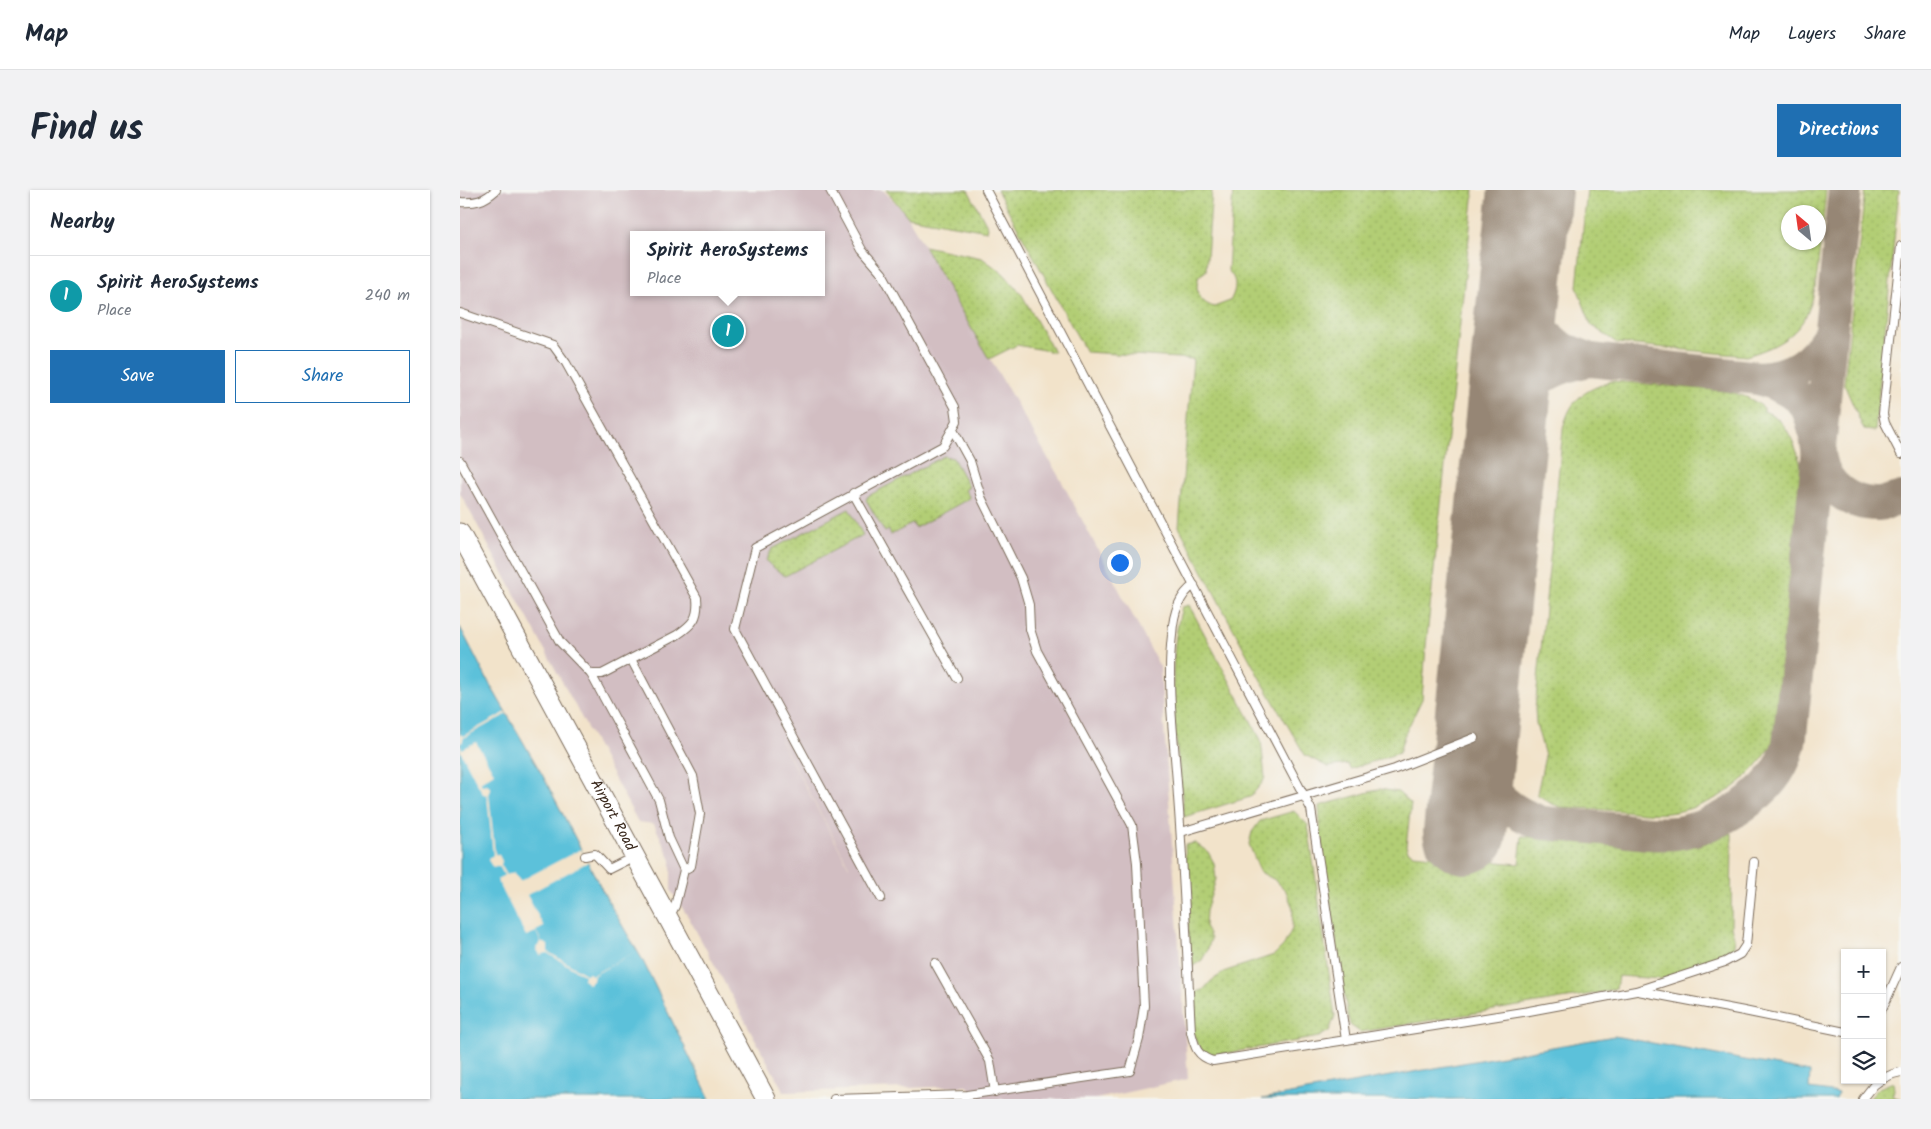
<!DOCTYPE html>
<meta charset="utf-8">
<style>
:root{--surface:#fff;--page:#f2f2f3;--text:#1f2937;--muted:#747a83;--line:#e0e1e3;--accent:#1f6fb2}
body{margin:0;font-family:Kalam,sans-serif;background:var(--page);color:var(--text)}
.controls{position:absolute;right:15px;bottom:15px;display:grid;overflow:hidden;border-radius:0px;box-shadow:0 1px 4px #0004}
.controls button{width:45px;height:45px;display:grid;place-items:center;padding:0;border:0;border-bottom:1px solid var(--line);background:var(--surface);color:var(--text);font:25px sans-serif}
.compass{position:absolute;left:1321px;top:15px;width:45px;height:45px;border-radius:50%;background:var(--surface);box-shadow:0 1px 4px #0004;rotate:331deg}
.you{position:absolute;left:659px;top:372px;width:18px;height:18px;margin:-12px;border:4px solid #fff;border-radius:50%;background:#1a73e8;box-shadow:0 0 0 8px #1a73e833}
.badge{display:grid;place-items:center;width:32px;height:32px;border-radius:50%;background:var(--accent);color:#fff;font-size:16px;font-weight:700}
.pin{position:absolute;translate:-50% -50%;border:2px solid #fff;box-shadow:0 1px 5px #0006}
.popup{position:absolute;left:170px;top:41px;width:195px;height:65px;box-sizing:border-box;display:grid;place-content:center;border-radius:0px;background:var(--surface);filter:drop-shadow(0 1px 4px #0005);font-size:16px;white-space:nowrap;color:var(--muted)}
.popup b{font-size:19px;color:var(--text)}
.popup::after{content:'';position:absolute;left:50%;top:100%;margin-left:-10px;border:10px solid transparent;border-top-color:var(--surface)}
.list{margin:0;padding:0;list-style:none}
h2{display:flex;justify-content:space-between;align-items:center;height:65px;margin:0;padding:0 20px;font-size:21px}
h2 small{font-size:16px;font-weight:400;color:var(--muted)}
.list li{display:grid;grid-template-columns:32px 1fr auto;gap:15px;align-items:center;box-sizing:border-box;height:80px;padding:0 20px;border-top:1px solid var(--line)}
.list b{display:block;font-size:19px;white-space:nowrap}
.list p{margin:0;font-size:16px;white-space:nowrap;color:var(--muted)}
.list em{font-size:16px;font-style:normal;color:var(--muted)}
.actions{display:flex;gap:10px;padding:15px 20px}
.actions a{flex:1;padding:11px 0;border:1px solid var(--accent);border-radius:0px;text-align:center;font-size:18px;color:var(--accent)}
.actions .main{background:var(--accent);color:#fff}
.icon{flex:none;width:28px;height:28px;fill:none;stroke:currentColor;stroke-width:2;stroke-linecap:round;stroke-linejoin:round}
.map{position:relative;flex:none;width:1441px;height:909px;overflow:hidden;border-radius:0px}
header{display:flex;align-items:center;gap:30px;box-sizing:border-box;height:70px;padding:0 25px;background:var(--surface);border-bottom:1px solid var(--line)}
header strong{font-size:24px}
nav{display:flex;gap:28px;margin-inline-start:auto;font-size:18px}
.intro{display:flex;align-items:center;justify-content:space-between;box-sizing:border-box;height:120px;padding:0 30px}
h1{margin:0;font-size:35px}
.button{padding:12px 22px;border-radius:0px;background:var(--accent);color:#fff;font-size:18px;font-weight:700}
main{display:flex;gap:30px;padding:0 30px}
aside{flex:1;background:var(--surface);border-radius:0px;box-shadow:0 1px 4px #0004}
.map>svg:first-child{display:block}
.industrial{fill:#d2bec2;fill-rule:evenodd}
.grass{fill:url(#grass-dots);stroke:#767c49;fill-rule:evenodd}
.water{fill:#5cc1da;stroke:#4c767c}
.pier{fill:#f2e3ca}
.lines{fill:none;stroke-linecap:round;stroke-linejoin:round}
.taxiway{stroke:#968674;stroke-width:34}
.runway{stroke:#968674;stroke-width:84}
.service-casing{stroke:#7b6b5a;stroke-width:10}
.tertiary-casing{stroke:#7b6b5a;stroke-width:21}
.service{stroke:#fff;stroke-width:8}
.tertiary{stroke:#fff;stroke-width:19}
.labels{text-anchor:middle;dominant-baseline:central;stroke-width:5;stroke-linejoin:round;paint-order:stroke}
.street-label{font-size:15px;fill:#3b2a1e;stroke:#f6f6f2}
</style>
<header>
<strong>Map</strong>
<nav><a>Map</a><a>Layers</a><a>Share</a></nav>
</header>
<div class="intro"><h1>Find us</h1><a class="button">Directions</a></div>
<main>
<aside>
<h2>Nearby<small></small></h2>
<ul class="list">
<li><span class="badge" style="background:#0f9aa8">1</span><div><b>Spirit AeroSystems</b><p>Place</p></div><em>240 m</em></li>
</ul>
<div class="actions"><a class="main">Save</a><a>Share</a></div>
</aside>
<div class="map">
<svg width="1441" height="909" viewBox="0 0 1441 909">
<defs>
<pattern id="grass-dots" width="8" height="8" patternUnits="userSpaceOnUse" patternTransform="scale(1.25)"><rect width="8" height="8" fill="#b2ce74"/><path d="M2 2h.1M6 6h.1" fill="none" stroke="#9ab164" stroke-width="1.8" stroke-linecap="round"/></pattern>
</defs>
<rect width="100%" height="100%" fill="#f6f6f2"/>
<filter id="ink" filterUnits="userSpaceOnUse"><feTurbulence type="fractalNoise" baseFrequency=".02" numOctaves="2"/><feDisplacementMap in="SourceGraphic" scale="10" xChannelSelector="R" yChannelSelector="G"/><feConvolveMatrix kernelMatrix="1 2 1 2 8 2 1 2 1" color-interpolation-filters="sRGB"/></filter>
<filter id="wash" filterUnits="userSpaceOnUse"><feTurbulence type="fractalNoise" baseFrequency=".0096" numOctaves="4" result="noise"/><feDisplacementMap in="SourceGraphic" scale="20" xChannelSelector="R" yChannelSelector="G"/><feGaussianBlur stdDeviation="1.12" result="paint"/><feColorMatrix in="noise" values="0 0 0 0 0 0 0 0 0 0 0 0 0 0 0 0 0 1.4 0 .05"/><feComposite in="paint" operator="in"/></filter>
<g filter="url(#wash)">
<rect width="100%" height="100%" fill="#f2e3ca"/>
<path class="industrial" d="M0,0h423l22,23 157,269 98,185 28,412 -92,20h-115l-14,-13 -183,6 -95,-174 -18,-27v-31l-17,-36 -16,-2 -178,-329zM174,45h188v57h-188zM320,549l69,127v1l-69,-127z"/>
<g class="grass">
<path d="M426,0h82l20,37 -1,4 -79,-14z"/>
<path d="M537,0h215l-6,81 -7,5c-5,15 0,26 15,31l16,-6c6,-11 8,-21 -2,-30l5,-81h241l-48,456 -4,53 -18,37 -5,17 -49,16 -2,-5 -20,3 -23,-12 -47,-80 -79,-148 14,-168 -107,-7z"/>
<path d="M1127,0h239c-2,22 -4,43 -7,65 -5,57 -13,84 -73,101l-129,-13 -26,-18 -14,-38zM1328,22h30v30h-30z"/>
<path d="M1405,0h34l-24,241 -11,-1 -20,-46z"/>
<path d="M464,56l58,12 22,16 18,21 32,57 -37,-7 -28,14z"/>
<path d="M1152,191l113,10c15,3 27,7 39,17v3c4,2 10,4 14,8 12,11 19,31 23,47l-28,277c-21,36 -56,62 -98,69 -16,3 -33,1 -50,-1 -21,-1 -43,-3 -65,-4l-10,-4 -13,-9 8,-38 -9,-33 -1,-14 28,-280c7,-30 20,-38 49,-48z"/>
<path d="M484,266l9,2 16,29 -4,3 5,8 -55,30 -2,-5 -22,12 -2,-5 -4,2 -19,-32 2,-4z"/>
<path d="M389,319l14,26 -78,41 -15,-11 -4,-5 6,-11z"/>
<path d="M729,415l72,135 4,37 -2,5 -13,15 -66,20c-6,-66 -20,-148 -2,-210z"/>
<path d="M920,599l18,3 13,12 -5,42 2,5 5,3 106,10 3,-28 131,14 47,-5 32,-12 -1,94c4,12 6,18 -3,28l-66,24 -44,-3 -2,12 -12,4 -244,40 -10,-7 -3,-13 -26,-170 -2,-36z"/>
<path d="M834,621l14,14 27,191 -6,15 -10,6 -109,19c-23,-13 -18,-40 -17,-63l10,-3 8,-9 15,-10 48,-16 10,-10 8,-16 1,-21 -7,-17 -11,-11 -15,-8 -11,-28 3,-12 8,-11z"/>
<path d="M735,653l13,9 6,11 2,16 -10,32 -1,15 6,13 -4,12 -5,9 -12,8 -5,-123z"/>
<path d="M1433,892l1,8 -2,6 9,3h-32l10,-11z"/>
</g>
<g class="water">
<path d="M0,437l29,56 54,93 65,125 34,58 68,140h-250z"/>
<path d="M1154,846l196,36 -1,17 30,4 -3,6h-574z"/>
</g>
<g class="pier">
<path d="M46,522l1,2 -44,24v3l-3,3v-10l3,2z"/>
<path d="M16,552l18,31 -14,9 2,3 5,-1 4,5 -2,5 6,60 4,1 3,6 -1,4 6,10 7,-3 6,9 61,-32 7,13 -61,33 17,32 -8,4 6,11 6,3v7l38,22 3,-1 3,2 45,-24 -43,24 -1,5 -5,4 -5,-5 1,-4 -37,-22 -7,2 -4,-7 5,-6 -5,-10 -10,4 -29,-56 7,-5 -5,-9 -6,2 -5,-8 1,-2 4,-3 -6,-60 -4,-1 -6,-11 -17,-33v-5l2,4z"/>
</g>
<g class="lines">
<g class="taxiway">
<path d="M1131,170l168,18c35,-2 53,-16 71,-44"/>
<path d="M1299,188c14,5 29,10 41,21 16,16 15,40 20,60 5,28 31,46 59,45 8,-1 15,-4 22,-6"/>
<path d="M1045,253c12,-52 32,-74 86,-83l-29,-11 -18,-15 -12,-22 -8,-19 -1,-24"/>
<path d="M1014,548c9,46 22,69 68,85 27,2 54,5 80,7 18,2 36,5 54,3 27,-4 51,-15 73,-32 23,-17 38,-37 41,-65l55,-546"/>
</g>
<path class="runway" d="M1005,642l65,-642"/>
</g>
</g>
<g filter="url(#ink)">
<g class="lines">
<g class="service-casing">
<g id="service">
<path d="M370,0l32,60 20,23 73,134 2,14 -14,25 -188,102 -20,81 146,269"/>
<path d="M526,0l325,619 35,231 -133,21c-16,-5 -18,-13 -22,-29 -4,-79 -7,-157 -13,-235 -3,-52 -12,-110 -6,-162 1,-19 6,-39 22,-50"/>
<path d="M0,12c16,1 24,-1 36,-12"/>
<path d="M1441,56l-18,168 2,9 16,31"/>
<path d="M0,123l93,32 13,18 131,235c2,20 -4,26 -20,37l-75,39h-11"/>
<path d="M0,271l100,181 31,32 68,126 10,38 15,32 -9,36 -5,10"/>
<path d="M393,303l104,185"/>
<path d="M171,469l62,117 7,38 -9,52 -7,4"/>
<path d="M721,642l214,-63 79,-31"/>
<path d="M125,666l10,-2 14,15 26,-13"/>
<path d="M475,773l55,98 5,31"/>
<path d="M1178,801l106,20 101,21"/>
<path d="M1422,819l19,-42"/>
<path d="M886,850l183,-29 107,-20 89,-29 15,-8 6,-9 8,-83"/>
<path d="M1422,889l11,-5 8,-2"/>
<path d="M374,909l133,-4 163,-24 9,-32 5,-33 -7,-143 -5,-38 -95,-174 -7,-22 -1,-24 -8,-27 -40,-81 -11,-36 -17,-31"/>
<path d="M1403,909l11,-14 7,-5"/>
</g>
</g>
<g class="tertiary-casing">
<g id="tertiary">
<path id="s1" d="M0,343l306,566"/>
</g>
</g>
<use href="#service" class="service"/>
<use href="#tertiary" class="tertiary"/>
</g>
</g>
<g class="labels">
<g class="street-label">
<text stroke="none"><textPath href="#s1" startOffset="321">Airport Road</textPath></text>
</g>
</g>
</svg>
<div class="controls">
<button>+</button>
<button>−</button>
<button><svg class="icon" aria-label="layers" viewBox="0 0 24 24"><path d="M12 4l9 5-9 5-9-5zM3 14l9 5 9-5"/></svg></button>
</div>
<svg class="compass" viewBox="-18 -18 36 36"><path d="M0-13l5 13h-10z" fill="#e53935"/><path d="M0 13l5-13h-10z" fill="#747a83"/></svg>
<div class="you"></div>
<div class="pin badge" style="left:268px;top:141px;background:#0f9aa8">1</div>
<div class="popup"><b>Spirit AeroSystems</b>Place</div>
</div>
</main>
